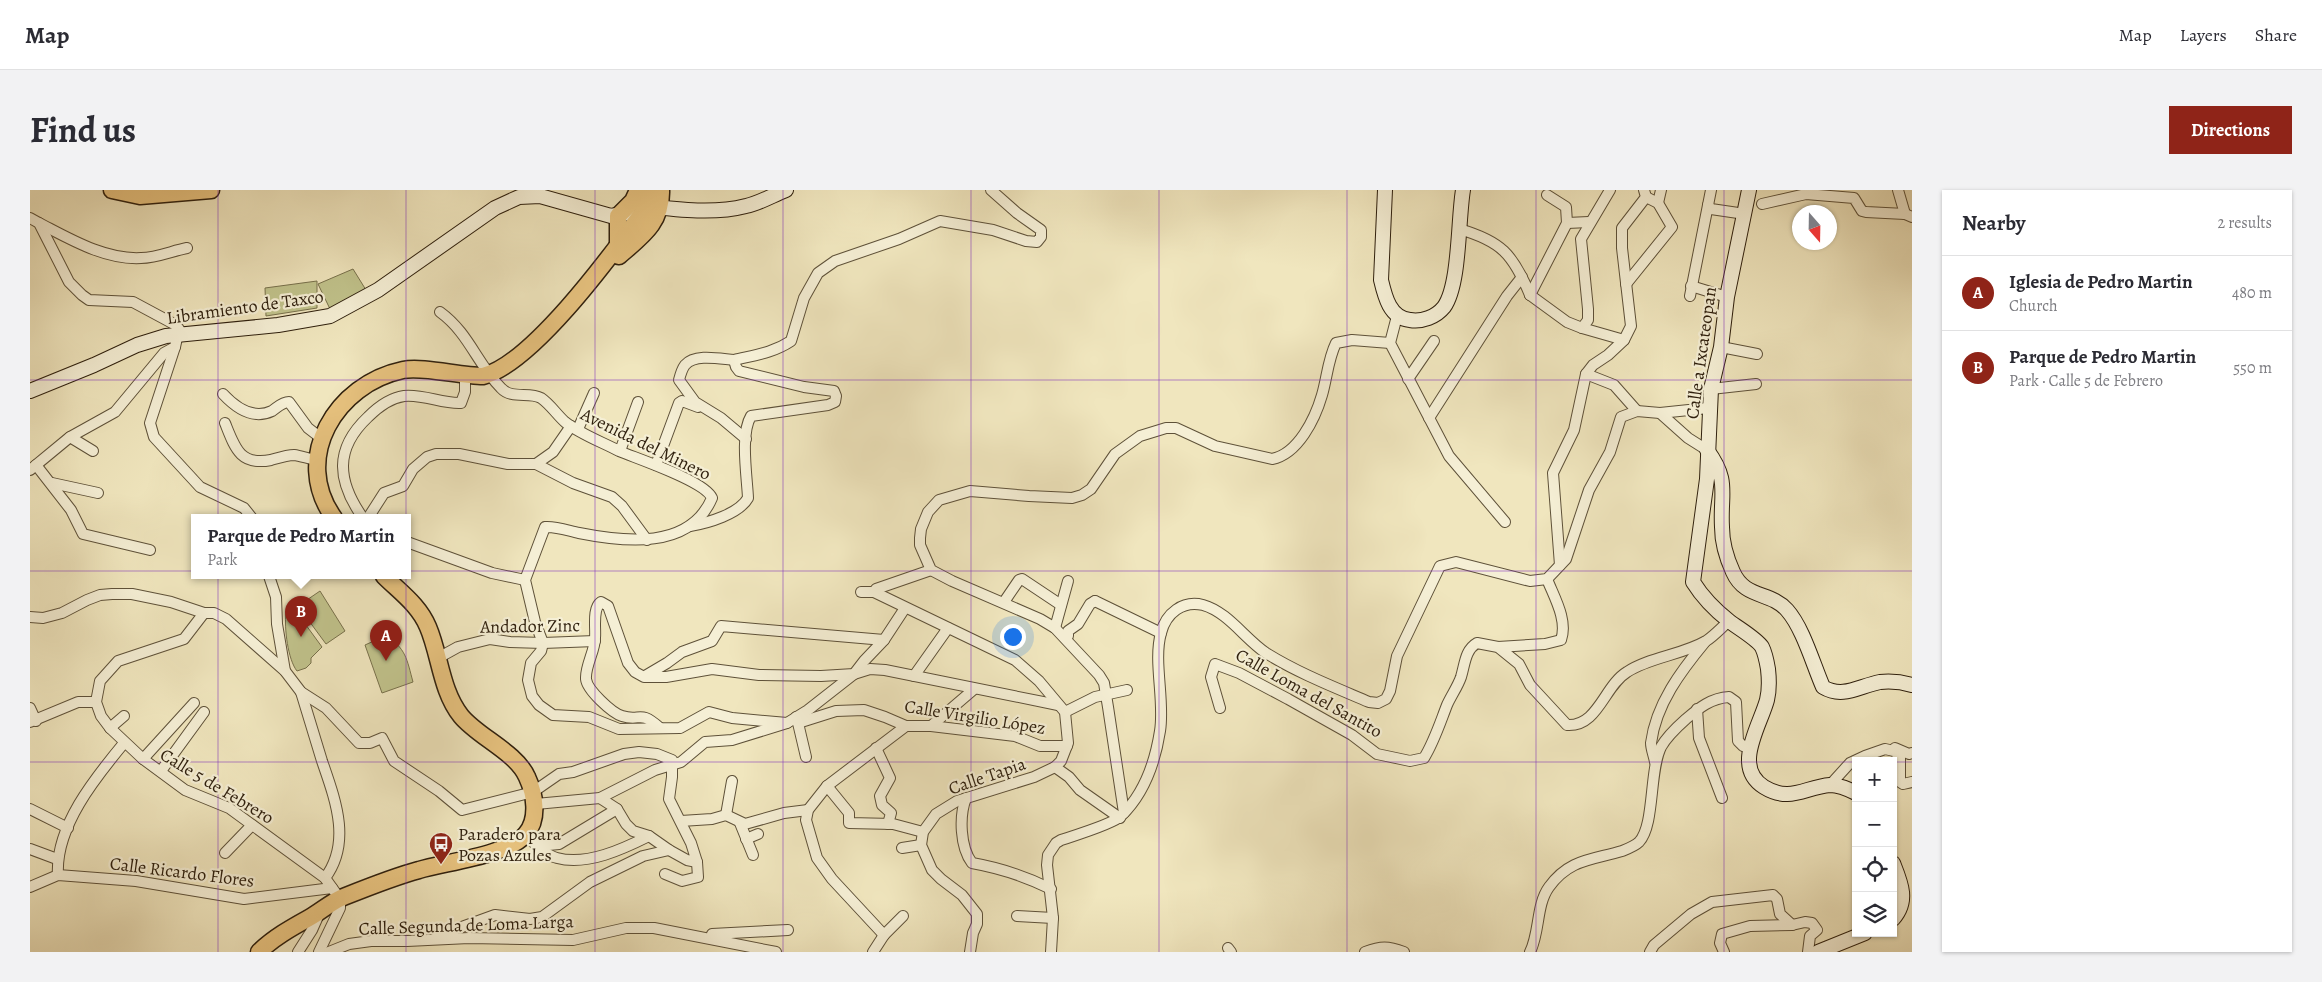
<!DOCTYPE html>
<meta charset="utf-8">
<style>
:root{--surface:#fff;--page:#f2f2f3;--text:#2b2b33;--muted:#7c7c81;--line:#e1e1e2;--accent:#8f2418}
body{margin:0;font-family:Alegreya,serif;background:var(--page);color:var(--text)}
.controls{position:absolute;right:15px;bottom:15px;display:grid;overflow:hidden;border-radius:0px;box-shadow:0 1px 4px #0004}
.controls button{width:45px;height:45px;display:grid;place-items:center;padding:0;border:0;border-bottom:1px solid var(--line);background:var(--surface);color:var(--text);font:25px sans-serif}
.compass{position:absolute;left:1762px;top:15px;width:45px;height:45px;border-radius:50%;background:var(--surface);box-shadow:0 1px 4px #0004;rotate:160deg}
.you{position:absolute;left:982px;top:446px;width:18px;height:18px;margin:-12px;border:4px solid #fff;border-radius:50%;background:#1a73e8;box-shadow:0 0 0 8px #1a73e833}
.badge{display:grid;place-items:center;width:32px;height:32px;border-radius:50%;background:var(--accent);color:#fff;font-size:16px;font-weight:700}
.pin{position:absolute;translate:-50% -41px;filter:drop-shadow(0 1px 2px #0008)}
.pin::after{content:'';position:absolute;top:26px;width:18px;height:15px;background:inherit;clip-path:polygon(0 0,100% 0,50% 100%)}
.popup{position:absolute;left:161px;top:324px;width:220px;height:65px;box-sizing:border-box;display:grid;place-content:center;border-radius:0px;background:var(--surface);filter:drop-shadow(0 1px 4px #0005);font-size:16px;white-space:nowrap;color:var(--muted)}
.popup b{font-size:19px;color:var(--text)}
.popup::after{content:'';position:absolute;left:50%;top:100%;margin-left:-10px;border:10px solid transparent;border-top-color:var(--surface)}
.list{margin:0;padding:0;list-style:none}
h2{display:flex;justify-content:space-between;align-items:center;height:65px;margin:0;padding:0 20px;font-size:21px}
h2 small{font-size:16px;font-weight:400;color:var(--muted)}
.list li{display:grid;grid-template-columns:32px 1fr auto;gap:15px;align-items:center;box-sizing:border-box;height:75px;padding:0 20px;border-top:1px solid var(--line)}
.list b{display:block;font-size:19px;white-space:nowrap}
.list p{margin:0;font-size:16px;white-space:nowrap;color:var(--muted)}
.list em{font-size:16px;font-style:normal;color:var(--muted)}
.icon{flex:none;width:28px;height:28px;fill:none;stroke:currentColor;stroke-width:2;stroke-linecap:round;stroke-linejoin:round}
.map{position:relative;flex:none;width:1882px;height:762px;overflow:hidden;border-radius:0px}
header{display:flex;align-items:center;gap:30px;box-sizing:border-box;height:70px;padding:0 25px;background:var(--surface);border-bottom:1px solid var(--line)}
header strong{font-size:24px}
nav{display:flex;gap:28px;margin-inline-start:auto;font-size:18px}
.intro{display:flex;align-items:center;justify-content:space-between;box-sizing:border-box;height:120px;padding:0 30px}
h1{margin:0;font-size:35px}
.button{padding:12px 22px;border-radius:0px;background:var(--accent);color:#fff;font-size:18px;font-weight:700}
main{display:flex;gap:30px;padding:0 30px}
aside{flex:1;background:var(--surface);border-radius:0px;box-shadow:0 1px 4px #0004}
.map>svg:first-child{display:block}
.green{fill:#c1c38c;stroke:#78714c}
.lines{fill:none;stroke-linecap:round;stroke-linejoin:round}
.minor-casing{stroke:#5e5139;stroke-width:12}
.secondary-casing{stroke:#2e1f0d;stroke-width:16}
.primary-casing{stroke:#2e1f0d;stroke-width:19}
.minor{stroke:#f5efd5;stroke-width:10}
.secondary{stroke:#f5efd5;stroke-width:14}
.primary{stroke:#e8c37f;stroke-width:16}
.grid{fill:none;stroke:#7b2cbf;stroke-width:1;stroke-opacity:0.55}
.labels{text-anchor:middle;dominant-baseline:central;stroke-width:4.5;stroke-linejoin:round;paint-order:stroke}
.street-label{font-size:18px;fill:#2e1f0d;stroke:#f5efd5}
.poi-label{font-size:18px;fill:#2e1f0d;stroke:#f5efd5;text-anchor:start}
</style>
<header>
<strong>Map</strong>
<nav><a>Map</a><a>Layers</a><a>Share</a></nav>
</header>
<div class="intro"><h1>Find us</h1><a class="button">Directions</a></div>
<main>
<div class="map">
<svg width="1882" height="762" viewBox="0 0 1882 762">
<rect width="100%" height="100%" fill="#f0e6be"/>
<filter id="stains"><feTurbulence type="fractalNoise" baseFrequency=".004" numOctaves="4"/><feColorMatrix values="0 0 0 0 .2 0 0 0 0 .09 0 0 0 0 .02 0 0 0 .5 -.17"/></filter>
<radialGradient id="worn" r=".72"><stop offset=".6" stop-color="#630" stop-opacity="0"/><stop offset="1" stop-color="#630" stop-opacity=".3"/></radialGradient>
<g class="green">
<path d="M323,79l13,21 -36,19 -12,-25z"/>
<path d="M287,91v27l-51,8 -1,-28z"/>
<path d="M290,401l25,40 -19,13 -28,-38z"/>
<path d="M265,420l27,37 -11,11v5l-5,5 -9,3c-9,-11 -13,-43 -11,-58z"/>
<path d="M355,446c21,11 22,24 28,46l-31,11 -17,-48z"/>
</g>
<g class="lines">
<g class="minor-casing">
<g id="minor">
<path d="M1868,0l7,24"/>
<path d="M1628,13l3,-13"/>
<path d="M1732,14l44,-10 48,4 8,13 4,1 39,2 7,3"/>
<path d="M1678,15l3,4 34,5"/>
<path d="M0,28l9,5 30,59 13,13 7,5 44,2 41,22 5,5 -4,18 -11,6 -49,59 -45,25 -40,33"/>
<path d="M9,33c31,16 66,37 102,35 15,0 31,-7 46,-10"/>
<path d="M1537,33l22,-1"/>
<path d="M1429,39c42,12 54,25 71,66"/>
<path d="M1596,94l46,-57 -14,-24 -12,-6"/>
<path d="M1661,96l36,11"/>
<path d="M1500,105l37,-72 -1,-16 -19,-12"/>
<path d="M1500,105l37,27 15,6 42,12"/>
<path d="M1660,106l21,-106"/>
<path d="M410,122c29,21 37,52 61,76 11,12 28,3 40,10 9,6 16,17 24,24 15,12 37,20 54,29 19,8 86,30 93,47 -22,52 -88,44 -133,35 -10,-2 -23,-7 -34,-6l-20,53 10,42 8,21 -2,8 -10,12 -3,17 4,16 7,9 14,10 36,2 30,12 61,-1 29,-16 23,6 55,5"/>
<path d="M1367,126l-7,27 59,113 56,66"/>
<path d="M1552,138l6,-8v-11l-7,-70 29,-49"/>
<path d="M145,157l-25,76 4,14 46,50 44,21 8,10"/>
<path d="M1691,157l36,7"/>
<path d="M704,170c-13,-1 -39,-7 -49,5 -3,4 -5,11 -6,15l16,22 26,16 25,21"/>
<path d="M1556,184l28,11 23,26"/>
<path d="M1378,189l26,-38"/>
<path d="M1681,199l45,-5"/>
<path d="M193,204c13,14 30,26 49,17 6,-4 10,-9 17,-9l19,26 13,10"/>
<path d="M1630,223l28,25 19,12"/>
<path d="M1399,228l78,-122 15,-19"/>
<path d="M195,233c10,25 15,43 46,37 7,-2 16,-5 23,-5 7,1 16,4 23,5"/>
<path d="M548,239l16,-36"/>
<path d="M40,247l23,14"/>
<path d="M590,261l18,-49"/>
<path d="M506,274l37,19 39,14 10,9 25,34"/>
<path d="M6,275l35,45 12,24 67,16"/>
<path d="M626,275l23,-62 3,-2 16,6"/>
<path d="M22,293l46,10"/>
<path d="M333,328c-26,-37 -29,-69 5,-101 10,-10 22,-19 36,-21 20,-2 38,8 57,7l4,-11v-16"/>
<path d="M338,328l16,-25 19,-7 10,-17 14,-12 9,-3h23l49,10h28l17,-12 18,-26"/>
<path d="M660,336c18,-3 49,-12 58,-28 -1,-22 -8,-64 3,-82l77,-11 7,-3 1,-6 -2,-5 -30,-4 -65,-16 -3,-4 -2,-7c21,-5 39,-7 57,-19l13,-43 14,-25 17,-12 64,-22 41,-18 53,9 33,11 11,1 4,-5v-7l-24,-17 -26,-23"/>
<path d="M377,352l85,31 33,7"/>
<path d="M1530,375l-7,-92 21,-43 12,-56 7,-9 15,-10 16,-15 7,-14 -9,-78v-20l24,-31 -2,-7"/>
<path d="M239,386l7,21 1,27 8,47"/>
<path d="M831,402h13"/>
<path d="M844,402l141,68 24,21 26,31 3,31 -7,18 -6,6 -21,10 -77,24 -21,13 -13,18 -2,13 11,25 9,9 21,16 15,19v10l-4,9 -3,19"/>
<path d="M844,402l2,-3 55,-19"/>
<path d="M1065,411l66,32"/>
<path d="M974,412l15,-22 3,-1 39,26"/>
<path d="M174,423l-20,26 -66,22 -18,20 -4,21 5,14 9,12 33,31 42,31 44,18 96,70 15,21v9l-21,44"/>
<path d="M0,427l13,1 19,-5 25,-13 13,-5 12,-1h20l39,8 33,11h10l12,6 59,52 16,21 25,16 33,35h11l12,-5 12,23 45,30 23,19 71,-18 26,-18 14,-2 51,-18 15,-2 18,2 15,6v17l-3,22 22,44 6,19 1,15 -16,4 -17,-7"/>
<path d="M1025,438l13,-47"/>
<path d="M1035,448l3,-2v-5l10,-7 12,-20 5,-3"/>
<path d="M1468,457l47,-3 16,-4c7,-20 -7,-43 -14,-61"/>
<path d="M408,468l20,-11 32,-8 20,3 33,1 52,-2"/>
<path d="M615,486l22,-13 15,-11 30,-11 9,-15 163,14"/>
<path d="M884,486l34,-48"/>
<path d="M271,502c7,23 14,46 21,69 13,38 30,81 3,117"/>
<path d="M0,518l6,13"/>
<path d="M1190,518l-9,-31 4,-13 24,9 49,26 64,36 25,19 33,7 14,-3c10,-16 16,-35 23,-53 4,-9 11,-19 14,-28 4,-13 4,-27 16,-34l21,4 21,17 11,21 37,40c31,2 37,-39 60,-53 23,-15 55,-17 79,-31 8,-5 16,-14 23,-20"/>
<path d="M1667,519l2,29 23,60"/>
<path d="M1035,522l30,-15 32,-7"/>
<path d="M766,527l2,6 38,-12 28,-1 21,7 21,9h25l84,10 25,10h27"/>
<path d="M0,532l48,-20h18"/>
<path d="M768,533l8,34"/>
<path d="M901,536l42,-36"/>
<path d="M80,538l14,-12"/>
<path d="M630,538c-21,-19 -19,-6 -38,-12 -10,-3 -35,-26 -36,-37 -1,-13 9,-28 9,-41 1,-10 -3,-30 6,-36l7,4 20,57 7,9 9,5h22l46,-8 47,6 62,1 33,-2 16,-5 15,1 173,35"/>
<path d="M846,558l14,30 -10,18 2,9 9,8 -3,11"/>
<path d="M1865,558l14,6 3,-1"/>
<path d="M113,569l51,-56"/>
<path d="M1625,572c-1,-6 -4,-13 -4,-19 5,-39 30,-72 54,-101"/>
<path d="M1025,577l14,10 11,13 40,28"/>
<path d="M131,581l43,-59"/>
<path d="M1800,595l20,-22 15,-7 20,-7 9,2 6,6v25l3,2 9,-2"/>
<path d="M797,596l22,27v10l44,1 30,8"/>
<path d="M570,608l17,11 9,15 7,7 16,5 20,14 18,10 10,2"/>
<path d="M936,608c-7,18 -6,49 6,65 28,5 53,13 79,26"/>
<path d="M506,614l64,-6 55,-28 26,-8 24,-20 27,-2 55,-17 21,-13 46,-36 10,-13 20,-21 21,-32"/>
<path d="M0,619l38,19"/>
<path d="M1094,623l-16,-106 -4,-24 -5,-8 -44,-47 -15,-9 -88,-38 -21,-11 -11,-25v-7l1,-9 7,-17 11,-12 31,-9 59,5 43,2 10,-3 9,-6 24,-35 25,-18 26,-8h10l39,18 57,13c26,-5 43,-40 50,-64 5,-17 6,-36 14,-52l16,-3 38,3"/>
<path d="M696,625l6,-34"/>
<path d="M651,631l31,-2 14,-4 19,9 39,-11 24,-3"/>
<path d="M710,633l13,32"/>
<path d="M496,645c8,8 19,20 31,23 30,8 66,-9 92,-22"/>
<path d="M716,649l12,-5"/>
<path d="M508,656l21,-2 58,-35"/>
<path d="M872,658l19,-3"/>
<path d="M0,659l27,10"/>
<path d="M195,663l27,-28"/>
<path d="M28,685c-3,-48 37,-97 66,-132"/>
<path d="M0,697l28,-12 78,6 108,18 88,-11"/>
<path d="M987,726l36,2"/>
<path d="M682,744l76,-4"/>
<path d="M854,745l-52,-56 -15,-21 -11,-38 2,-10 19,-24 79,-60"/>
<path d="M407,746l58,-21 35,4 12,-2 48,-35 53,-26 26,-6"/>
<path d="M1198,758l3,4"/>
<path d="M268,762l14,-22 8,-18"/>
<path d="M299,762l20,-8 22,-3h36l62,-3 104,2 53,-12h28l122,24"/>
<path d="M843,762l11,-17 19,-19"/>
<path d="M1021,762l2,-34 -6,-53 1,-10 8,-12 5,-3c12,-4 52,-16 60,-24 23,-22 34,-53 39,-85 5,-30 -7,-70 1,-98 5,-20 22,-33 42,-28 25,7 42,34 63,48 32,20 68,34 103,49l9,1 8,-4 4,-8 7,-35 43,-90 16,-4 74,19 17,-2 19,-20 23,-69 21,-38 11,-35 16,-6 23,2 48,-5"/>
<path d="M1335,762c16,-6 23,-6 39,0"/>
<path d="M1500,762c10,-20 6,-47 19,-65 20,-28 43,-27 73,-36 5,-2 13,-5 17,-9 16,-17 10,-71 22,-95 6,-11 16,-20 25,-28 13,-11 25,-21 43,-22l7,5 2,39 5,5 6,1"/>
<path d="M1620,762l4,-7 37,-31 21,-12 61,-7 4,4 3,15 12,11"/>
<path d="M1694,762l-4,-9 2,-9 28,-8 42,-1 13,-3 7,1 5,7 -7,6 -2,16"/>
</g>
</g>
<g class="secondary-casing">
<g id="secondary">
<path d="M1355,0l-4,90c4,17 9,38 29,40 12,2 26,-3 34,-13 16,-22 14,-88 19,-117"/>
<path d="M1719,0l-22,107 -6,50 -10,42 -4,90 -14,103c10,16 22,28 36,39 9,7 28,18 33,26 3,6 5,16 6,22 1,9 1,23 -1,31 -7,26 -35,67 -3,87 26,16 41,0 66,-2 10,0 18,4 26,8"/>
<path d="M618,16c32,4 67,8 98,0 14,-3 27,-11 40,-16"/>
<path d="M0,201l64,-26 43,-20 29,-9 112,-11 52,-9 48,-26 117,-82 24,-11 21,-1 71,20 17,-3"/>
<path d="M1677,260c23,31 13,43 15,77 0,14 5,32 11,45 12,27 37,19 54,38 16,18 26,54 36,77 20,12 36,-1 57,-5 11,-1 22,0 32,3"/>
<path d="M1863,673c8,20 16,38 0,56"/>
<path d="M1788,762l47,-19"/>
</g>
</g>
<g class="primary-casing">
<g id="primary">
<path d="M82,0l28,6 71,-6"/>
<path d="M588,54v-28l15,-15 5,-11"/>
<path d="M589,66c23,-20 43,-33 42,-66"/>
<path d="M304,328c-43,-60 2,-134 69,-148 20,-4 57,6 80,6 49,-12 129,-122 160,-164l4,-6 3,-16"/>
<path d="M229,762c14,-14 32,-24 50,-34 11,-6 21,-15 32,-20 25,-10 52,-21 78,-28 27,-8 90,-15 107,-36 13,-15 9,-40 1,-57 -11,-25 -49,-40 -66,-61 -20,-25 -21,-61 -33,-89 -9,-22 -28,-35 -44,-51"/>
</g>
</g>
<use href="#minor" class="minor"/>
<use href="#secondary" class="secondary"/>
<use href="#primary" class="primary"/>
</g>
<path class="grid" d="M188,0v762M376,0v762M565,0v762M753,0v762M941,0v762M1129,0v762M1317,0v762M1506,0v762M1694,0v762M0,190h1882M0,381h1882M0,572h1826M1863,572h19"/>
<defs>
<g id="bus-pin" transform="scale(1.25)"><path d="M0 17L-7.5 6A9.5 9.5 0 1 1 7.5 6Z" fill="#8f2418" stroke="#f5efd5"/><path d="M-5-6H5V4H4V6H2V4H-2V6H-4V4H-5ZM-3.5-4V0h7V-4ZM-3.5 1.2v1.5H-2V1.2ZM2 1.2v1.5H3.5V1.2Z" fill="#fff"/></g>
</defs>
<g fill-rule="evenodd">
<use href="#bus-pin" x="411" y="654"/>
</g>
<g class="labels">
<g class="street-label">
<text transform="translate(215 117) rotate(-8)">Libramiento de Taxco</text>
<text transform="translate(1671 163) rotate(-82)">Calle a Ixcateopan</text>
<text transform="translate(616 254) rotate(26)">Avenida del Minero</text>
<text transform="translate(500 436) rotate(-1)">Andador Zinc</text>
<text transform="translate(1279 503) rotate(29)">Calle Loma del Santito</text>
<text transform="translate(945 527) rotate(9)">Calle Virgilio López</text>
<text transform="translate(957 586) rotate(-19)">Calle Tapia</text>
<text transform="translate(187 596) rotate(31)">Calle 5 de Febrero</text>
<text transform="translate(152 682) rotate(7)">Calle Ricardo Flores</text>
<text transform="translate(436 735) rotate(-2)">Calle Segunda de Loma Larga</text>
</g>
<g class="poi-label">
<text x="428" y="644">Paradero para<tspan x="428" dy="21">Pozas Azules</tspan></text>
</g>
</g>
<rect width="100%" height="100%" filter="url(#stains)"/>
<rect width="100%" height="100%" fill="url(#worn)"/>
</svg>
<div class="controls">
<button>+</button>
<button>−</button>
<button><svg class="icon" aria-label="locate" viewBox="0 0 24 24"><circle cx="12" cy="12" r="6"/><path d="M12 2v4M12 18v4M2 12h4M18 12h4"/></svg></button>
<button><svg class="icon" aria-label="layers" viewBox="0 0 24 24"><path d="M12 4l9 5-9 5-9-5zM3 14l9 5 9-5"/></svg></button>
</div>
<svg class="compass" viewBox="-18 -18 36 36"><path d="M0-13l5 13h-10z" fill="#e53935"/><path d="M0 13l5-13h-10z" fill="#7c7c81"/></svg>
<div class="you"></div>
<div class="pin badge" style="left:356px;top:471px">A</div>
<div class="pin badge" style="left:271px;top:447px">B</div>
<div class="popup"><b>Parque de Pedro Martin</b>Park</div>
</div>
<aside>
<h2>Nearby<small>2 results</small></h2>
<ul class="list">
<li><span class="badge">A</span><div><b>Iglesia de Pedro Martin</b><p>Church</p></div><em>480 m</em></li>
<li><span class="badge">B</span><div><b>Parque de Pedro Martin</b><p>Park · Calle 5 de Febrero</p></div><em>550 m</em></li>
</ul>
</aside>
</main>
